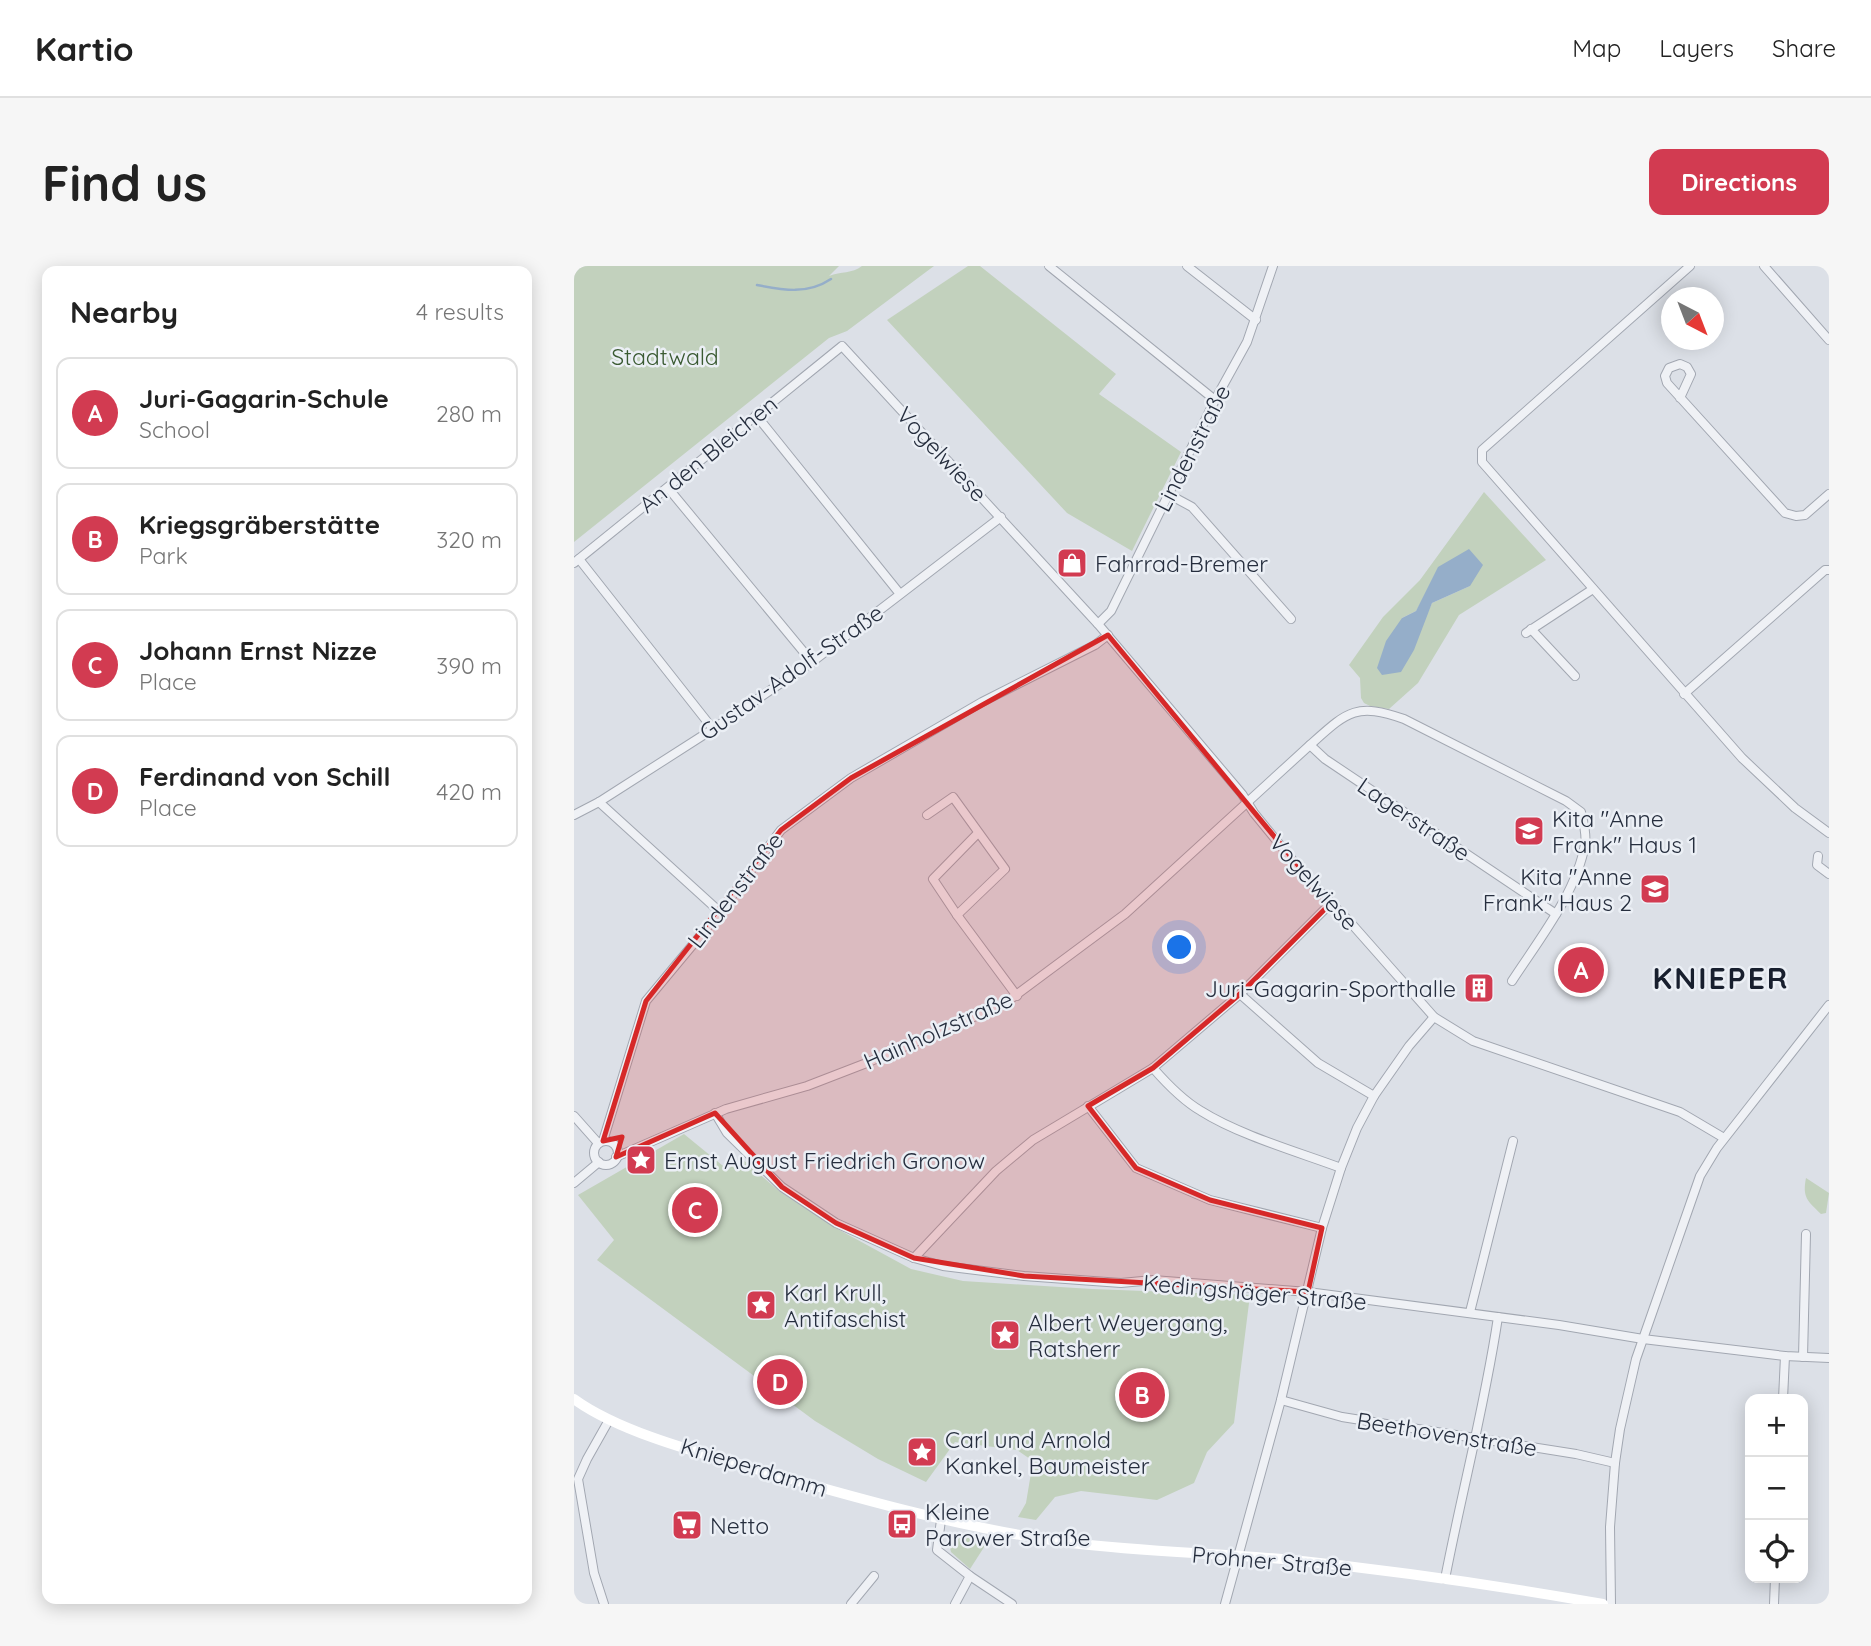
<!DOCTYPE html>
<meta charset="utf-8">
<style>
:root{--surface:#fff;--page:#f6f6f6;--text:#222;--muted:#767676;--line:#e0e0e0;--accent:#d23b51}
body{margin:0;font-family:Quicksand,sans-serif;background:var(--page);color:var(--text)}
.controls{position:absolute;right:21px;bottom:21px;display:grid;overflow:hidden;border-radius:14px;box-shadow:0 4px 18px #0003}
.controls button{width:63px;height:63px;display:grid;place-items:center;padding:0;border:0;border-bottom:2px solid var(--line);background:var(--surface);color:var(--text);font:35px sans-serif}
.compass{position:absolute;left:1087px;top:21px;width:63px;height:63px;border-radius:50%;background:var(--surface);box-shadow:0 4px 18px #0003;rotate:138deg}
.you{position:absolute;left:606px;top:682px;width:24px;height:24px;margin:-18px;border:5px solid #fff;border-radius:50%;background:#1a73e8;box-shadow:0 0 0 10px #1a73e833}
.badge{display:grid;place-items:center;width:46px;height:46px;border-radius:50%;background:var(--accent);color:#fff;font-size:23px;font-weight:700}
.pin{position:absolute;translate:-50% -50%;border:4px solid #fff;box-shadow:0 2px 7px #0006}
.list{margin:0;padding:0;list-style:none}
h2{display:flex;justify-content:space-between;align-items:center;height:91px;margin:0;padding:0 28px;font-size:30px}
h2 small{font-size:23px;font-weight:400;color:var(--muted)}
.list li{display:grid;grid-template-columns:46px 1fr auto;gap:21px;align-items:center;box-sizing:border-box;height:112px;margin:0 14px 14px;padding:0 14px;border:2px solid var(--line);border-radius:14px}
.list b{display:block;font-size:26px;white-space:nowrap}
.list p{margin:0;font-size:23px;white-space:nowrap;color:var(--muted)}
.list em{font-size:23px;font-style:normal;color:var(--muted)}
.icon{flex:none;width:38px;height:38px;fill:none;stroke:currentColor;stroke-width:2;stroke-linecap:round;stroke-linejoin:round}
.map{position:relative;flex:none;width:1255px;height:1338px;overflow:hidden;border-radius:14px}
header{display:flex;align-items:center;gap:42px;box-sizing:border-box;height:98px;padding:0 35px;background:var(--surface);border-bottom:2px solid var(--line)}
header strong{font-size:33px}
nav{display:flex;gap:38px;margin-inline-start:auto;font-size:24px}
.intro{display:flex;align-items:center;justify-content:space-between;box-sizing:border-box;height:168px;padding:0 42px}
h1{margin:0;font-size:49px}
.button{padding:18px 32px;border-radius:14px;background:var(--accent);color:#fff;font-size:24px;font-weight:700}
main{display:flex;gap:42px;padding:0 42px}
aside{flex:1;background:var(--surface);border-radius:14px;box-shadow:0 4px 18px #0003}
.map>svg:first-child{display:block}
.green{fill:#c2d1bd;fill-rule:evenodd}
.water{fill:#95aec9}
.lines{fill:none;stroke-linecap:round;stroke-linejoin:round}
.stream{stroke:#95aec9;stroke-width:2.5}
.street-casing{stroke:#a2a7b1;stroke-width:10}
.street{stroke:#eff1f5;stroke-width:8}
.secondary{stroke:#fff;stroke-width:10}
.marked{fill:#d62828;fill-opacity:0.2;stroke:#d62828;stroke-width:5;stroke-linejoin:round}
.labels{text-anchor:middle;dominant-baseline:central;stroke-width:5;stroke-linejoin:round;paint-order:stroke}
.park-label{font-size:23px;fill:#3a5a32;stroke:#ebeff5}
.street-label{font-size:23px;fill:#262e3e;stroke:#ebeff5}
.poi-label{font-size:23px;fill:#262e3e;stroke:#ebeff5;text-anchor:start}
.district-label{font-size:30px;font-weight:bold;letter-spacing:2px;fill:#181f2e;stroke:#ebeff5}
</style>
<header>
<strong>Kartio</strong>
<nav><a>Map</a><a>Layers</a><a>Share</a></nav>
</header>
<div class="intro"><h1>Find us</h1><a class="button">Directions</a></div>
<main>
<aside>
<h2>Nearby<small>4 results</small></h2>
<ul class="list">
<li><span class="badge">A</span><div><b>Juri-Gagarin-Schule</b><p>School</p></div><em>280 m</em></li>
<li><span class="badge">B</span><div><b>Kriegsgräberstätte</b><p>Park</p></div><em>320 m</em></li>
<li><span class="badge">C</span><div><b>Johann Ernst Nizze</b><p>Place</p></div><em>390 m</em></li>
<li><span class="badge">D</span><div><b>Ferdinand von Schill</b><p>Place</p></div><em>420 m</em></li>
</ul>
</aside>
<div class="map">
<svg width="1255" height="1338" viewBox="0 0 1255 1338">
<rect width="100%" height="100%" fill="#dce0e7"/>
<g class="green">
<path d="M0,0h265l-10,10c12,-5 23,-2 33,-10h72l-87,65 -18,7 -255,204z"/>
<path d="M394,0h12l136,108 -17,20 82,58 -49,99 -65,-38 -180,-193z"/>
<path d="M910,226l62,68 -87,55 -41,68 -29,26 -19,-3 -6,-3 -3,-5 -1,-20 -11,-13 34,-48 37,-37zM896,320l-38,17 -10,22 -20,-7 14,-7 10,-17z"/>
<path d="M110,868l44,36 12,-13 39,34 55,36 77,42 52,12 129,8 158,6 -16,128 -27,29 -13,31 -37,17 -76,-9 -26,6 -19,23 -18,-3 8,-14 7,-42 -16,-11 -62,-8 -29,40 -48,-23 -63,-38 -218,-161 17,-20 -36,-45z"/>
<path d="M1232,912l23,15 -3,20 -5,1c-13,-13 -19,-16 -15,-36z"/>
<path d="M382,1270l32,5 -18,28 -19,-17 -1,-4z"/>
</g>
<path class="water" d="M895,283l14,16 -13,21 -38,17 -18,47 -13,22 -19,3 -5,-7 9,-27 16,-23 14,-7 22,-44z"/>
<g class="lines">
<path class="stream" d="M183,19c26,5 50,10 74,-6"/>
<g class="street-casing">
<g id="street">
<path d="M475,0l166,134"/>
<path d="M613,0l69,54"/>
<path d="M1116,0l-208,184v12l260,296 53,50 34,25"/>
<path d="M1190,0l65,74"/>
<path d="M1106,132l11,-24 -4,-7 -7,-3 -11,4 -4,8 2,7 118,130 11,3 9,-1 24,-21"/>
<path d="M182,149l144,179"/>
<path d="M94,222l144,174"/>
<path d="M594,228l24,13 99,112"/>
<path d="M5,293l134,170"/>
<path d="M0,297l268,-217 256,278 144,170 12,19 58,71 38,38 84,95 39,24 207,71 44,26"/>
<path d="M524,358l13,-13 104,-211 32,-58 26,-76"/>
<path d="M957,363l44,47"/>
<path d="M952,367l67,-44"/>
<path d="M1110,428l141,-124h4"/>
<path d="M736,479l15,14 231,155"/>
<path d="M25,536l121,110"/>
<path d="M0,549l25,-13 114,-73 99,-67 189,-145"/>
<path d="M353,549l26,-18 52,72 -48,46 60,81"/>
<path d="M1244,590l-1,9 12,9"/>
<path d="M383,649l-24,-36 45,-46"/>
<path d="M666,728l78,69 56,33"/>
<path d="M579,802c14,16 29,32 48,43 38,24 97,41 140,57"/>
<path d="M514,840l48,62 74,32 112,28"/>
<path d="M141,847l12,20 55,54 54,36 78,35 29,8 81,10 97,7 32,-3 155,12 251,33 84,14 142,17 44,2"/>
<path d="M0,850l24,27"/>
<path d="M29,875l43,-140 74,-89 61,-82 70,-52 131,-76 113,-57 13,-10"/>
<circle cx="32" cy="887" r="12"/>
<path d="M42,891l110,-48 81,-23 57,-22 140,-60 121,-90 185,-169c37,-33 45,-43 94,-26l162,82 15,11c2,9 6,22 4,32 -8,48 -47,97 -73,137"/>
<path d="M0,917l25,-21"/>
<path d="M340,992l82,-87 37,-31 120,-72 87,-74 90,-90"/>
<path d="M896,1046l43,-171"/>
<path d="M1229,1091l3,-123"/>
<path d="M1209,1133l2,-43"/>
<path d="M707,1134l61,17 234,37 39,9"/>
<path d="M367,1254l-4,30 33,26 42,28"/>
<path d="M871,1313c17,-88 40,-174 53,-262"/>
<path d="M30,1338l-10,-31 -16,-94 9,-20 22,-39"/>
<path d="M277,1338l23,-28"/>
<path d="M381,1338l15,-28"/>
<path d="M651,1338l56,-204 41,-172 19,-60 16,-40 17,-32 35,-50 25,-29"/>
<path d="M1037,1338l-1,-77 5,-64 5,-34 16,-70 64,-183 17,-28 112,-143"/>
<path d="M1200,1338l1,-26"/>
</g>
</g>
<use href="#street" class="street"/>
<path class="secondary" d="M0,1133c48,35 134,56 192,73 101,29 201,57 305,71 74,9 148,10 222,17 104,11 208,26 310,44"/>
</g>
<path class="marked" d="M534,369l222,269 -90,90 -87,74 -65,38 48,62 74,32 112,28 -14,64 -284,-16 -110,-18 -78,-35 -54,-36 -67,-74 -99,44 6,-20 -19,4 43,-140 135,-171 70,-52z"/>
<defs>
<g id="shop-square" transform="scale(1.575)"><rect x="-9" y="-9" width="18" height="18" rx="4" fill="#d23b51" stroke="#ebeff5"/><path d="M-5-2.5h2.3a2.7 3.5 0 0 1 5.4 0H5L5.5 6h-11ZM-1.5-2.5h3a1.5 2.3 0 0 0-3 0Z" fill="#fff"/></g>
<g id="school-square" transform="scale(1.575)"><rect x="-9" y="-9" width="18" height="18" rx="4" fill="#d23b51" stroke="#ebeff5"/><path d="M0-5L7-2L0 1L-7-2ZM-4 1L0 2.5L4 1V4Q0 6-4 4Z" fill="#fff"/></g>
<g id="building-square" transform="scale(1.575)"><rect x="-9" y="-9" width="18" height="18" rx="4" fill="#d23b51" stroke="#ebeff5"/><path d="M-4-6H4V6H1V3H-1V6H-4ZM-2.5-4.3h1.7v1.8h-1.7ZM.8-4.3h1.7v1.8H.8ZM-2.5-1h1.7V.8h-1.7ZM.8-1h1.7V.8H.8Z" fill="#fff"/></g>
<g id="sight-square" transform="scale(1.575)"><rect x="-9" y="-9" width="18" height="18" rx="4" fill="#d23b51" stroke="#ebeff5"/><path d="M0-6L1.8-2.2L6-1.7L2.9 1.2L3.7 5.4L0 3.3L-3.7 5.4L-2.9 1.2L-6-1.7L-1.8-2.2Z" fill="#fff"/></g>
<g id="bus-square" transform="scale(1.575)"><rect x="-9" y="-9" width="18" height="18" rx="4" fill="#d23b51" stroke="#ebeff5"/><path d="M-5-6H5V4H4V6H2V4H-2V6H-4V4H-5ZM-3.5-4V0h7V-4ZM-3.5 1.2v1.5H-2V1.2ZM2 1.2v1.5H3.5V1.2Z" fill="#fff"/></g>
<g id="supermarket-square" transform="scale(1.575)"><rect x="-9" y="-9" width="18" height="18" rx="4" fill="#d23b51" stroke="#ebeff5"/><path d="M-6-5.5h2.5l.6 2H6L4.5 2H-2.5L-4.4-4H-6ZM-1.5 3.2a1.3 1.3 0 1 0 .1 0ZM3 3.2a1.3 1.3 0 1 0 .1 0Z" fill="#fff"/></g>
</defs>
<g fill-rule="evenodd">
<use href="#shop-square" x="498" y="297"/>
<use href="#school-square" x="955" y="565"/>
<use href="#school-square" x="1081" y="623"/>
<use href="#building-square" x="905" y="722"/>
<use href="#sight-square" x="67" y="894"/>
<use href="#sight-square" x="187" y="1039"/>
<use href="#sight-square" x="431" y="1069"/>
<use href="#sight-square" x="348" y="1186"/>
<use href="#bus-square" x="328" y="1258"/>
<use href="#supermarket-square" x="113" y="1259"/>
</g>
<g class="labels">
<g class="park-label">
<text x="91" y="90">Stadtwald</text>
</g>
<g class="street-label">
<text transform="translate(618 182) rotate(-63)">Lindenstraße</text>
<text transform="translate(134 188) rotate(-39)">An den Bleichen</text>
<text transform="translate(368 188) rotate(47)">Vogelwiese</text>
<text transform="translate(217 406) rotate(-35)">Gustav-Adolf-Straße</text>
<text transform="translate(840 553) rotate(34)">Lagerstraße</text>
<text transform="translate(740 616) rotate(48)">Vogelwiese</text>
<text transform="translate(161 624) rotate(-52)">Lindenstraße</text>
<text transform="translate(364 764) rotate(-24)">Hainholzstraße</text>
<text transform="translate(681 1026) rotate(5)">Kedingshäger Straße</text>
<text transform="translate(873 1168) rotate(9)">Beethovenstraße</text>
<text transform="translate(180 1201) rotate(17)">Knieperdamm</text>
<text transform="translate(698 1295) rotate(5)">Prohner Straße</text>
</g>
<g class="poi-label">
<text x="521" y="297">Fahrrad-Bremer</text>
<text x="978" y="552">Kita "Anne<tspan x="978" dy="26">Frank" Haus 1</tspan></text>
<text x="1058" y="610" text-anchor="end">Kita "Anne<tspan x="1058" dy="26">Frank" Haus 2</tspan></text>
<text x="882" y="722" text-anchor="end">Juri-Gagarin-Sporthalle</text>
<text x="90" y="894">Ernst August Friedrich Gronow</text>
<text x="210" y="1026">Karl Krull,<tspan x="210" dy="26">Antifaschist</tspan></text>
<text x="454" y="1056">Albert Weyergang,<tspan x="454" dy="26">Ratsherr</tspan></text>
<text x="371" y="1173">Carl und Arnold<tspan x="371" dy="26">Kankel, Baumeister</tspan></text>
<text x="351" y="1245">Kleine<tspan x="351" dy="26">Parower Straße</tspan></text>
<text x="136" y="1259">Netto</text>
</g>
<g class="district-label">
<text x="1147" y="712">KNIEPER</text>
</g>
</g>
</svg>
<div class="controls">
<button>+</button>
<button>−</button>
<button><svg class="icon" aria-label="locate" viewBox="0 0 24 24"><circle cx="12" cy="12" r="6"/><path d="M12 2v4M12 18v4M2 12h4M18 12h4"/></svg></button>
</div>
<svg class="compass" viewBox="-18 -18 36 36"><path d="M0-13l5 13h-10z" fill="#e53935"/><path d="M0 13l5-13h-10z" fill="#767676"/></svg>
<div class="you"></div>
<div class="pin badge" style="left:1007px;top:704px">A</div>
<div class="pin badge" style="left:568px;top:1129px">B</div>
<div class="pin badge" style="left:121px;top:944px">C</div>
<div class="pin badge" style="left:206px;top:1116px">D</div>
</div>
</main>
